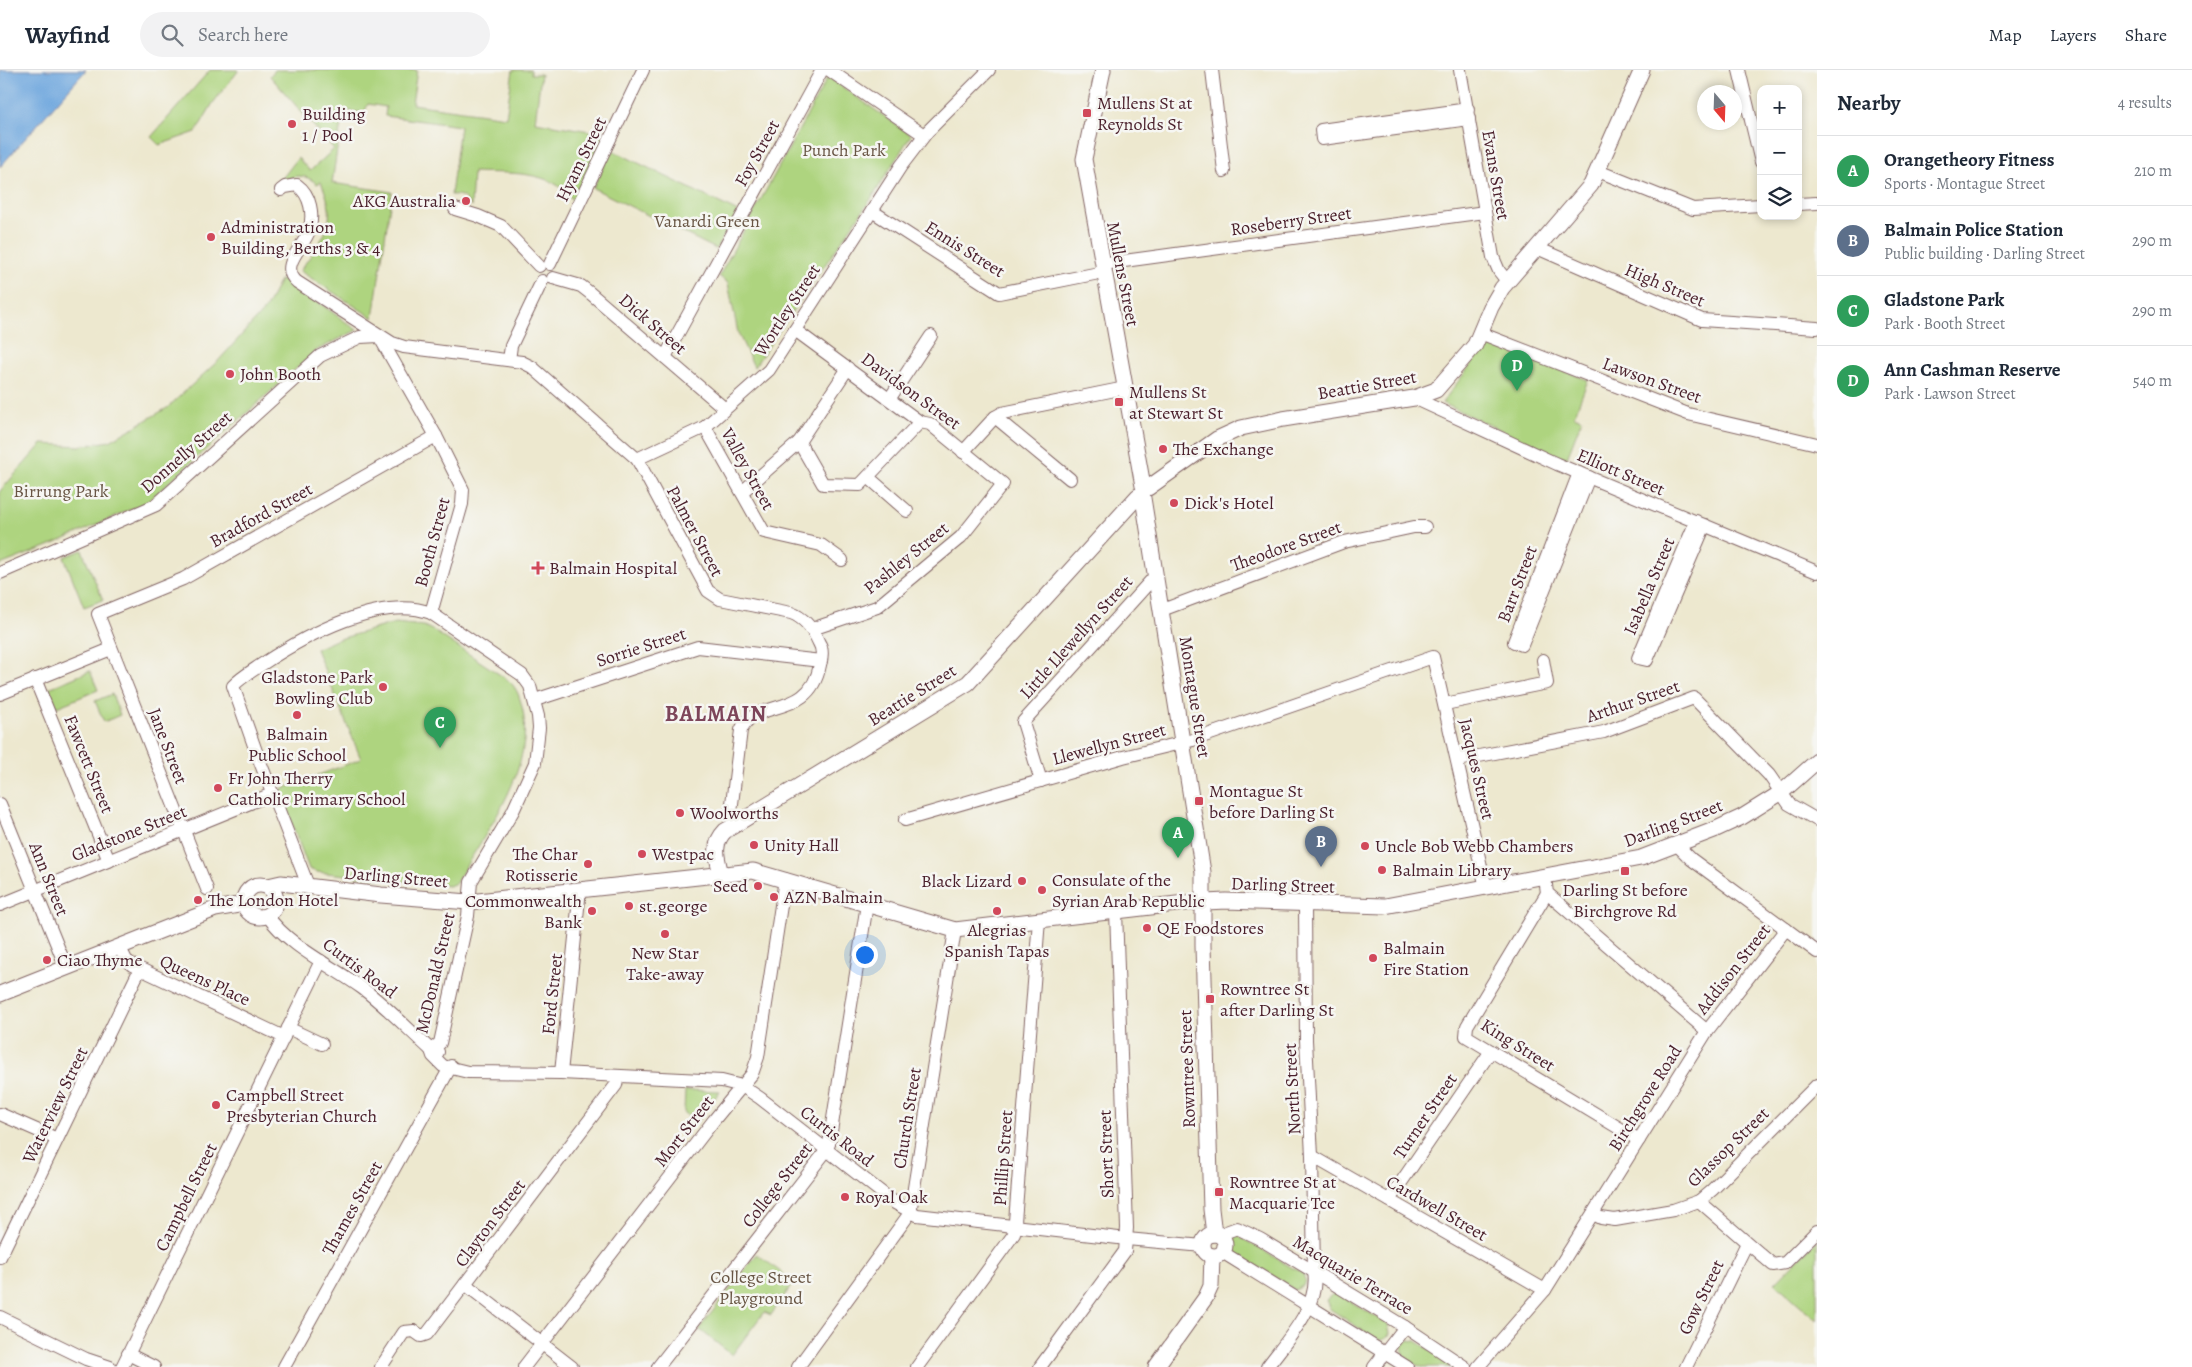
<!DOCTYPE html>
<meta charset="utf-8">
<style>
:root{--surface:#fff;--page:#f2f2f3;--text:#1f2937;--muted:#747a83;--line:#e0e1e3;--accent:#d1495b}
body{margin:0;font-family:Alegreya,serif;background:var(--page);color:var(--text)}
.controls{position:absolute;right:15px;top:15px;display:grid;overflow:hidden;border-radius:10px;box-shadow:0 2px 8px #0003}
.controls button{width:45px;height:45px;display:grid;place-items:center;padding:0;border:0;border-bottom:1px solid var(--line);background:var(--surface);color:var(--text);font:25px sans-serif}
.compass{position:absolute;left:1697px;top:15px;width:45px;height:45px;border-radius:50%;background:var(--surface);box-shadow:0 2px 8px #0003;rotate:161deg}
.you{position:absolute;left:864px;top:884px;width:18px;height:18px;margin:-12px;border:4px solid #fff;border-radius:50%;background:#1a73e8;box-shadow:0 0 0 8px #1a73e833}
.badge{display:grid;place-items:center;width:32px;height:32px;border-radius:50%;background:var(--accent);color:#fff;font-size:16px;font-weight:700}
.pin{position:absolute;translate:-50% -41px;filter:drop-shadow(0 1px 2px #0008)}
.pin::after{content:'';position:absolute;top:26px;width:18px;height:15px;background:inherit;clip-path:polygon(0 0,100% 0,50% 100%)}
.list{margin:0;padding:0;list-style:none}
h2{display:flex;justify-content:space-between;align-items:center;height:65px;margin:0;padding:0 20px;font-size:21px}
h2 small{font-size:16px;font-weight:400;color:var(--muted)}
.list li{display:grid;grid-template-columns:32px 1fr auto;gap:15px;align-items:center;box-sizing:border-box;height:70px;padding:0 20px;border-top:1px solid var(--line)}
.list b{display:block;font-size:19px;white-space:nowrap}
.list p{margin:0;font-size:16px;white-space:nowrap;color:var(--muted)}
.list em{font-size:16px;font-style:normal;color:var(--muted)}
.icon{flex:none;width:28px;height:28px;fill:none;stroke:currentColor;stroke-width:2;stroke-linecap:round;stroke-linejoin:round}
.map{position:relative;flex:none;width:1817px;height:1297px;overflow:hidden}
header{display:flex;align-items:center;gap:30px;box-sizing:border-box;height:70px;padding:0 25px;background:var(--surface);border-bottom:1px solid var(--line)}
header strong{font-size:24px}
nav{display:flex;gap:28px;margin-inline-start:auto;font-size:18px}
.search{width:350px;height:45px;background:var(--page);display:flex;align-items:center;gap:12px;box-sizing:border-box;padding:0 18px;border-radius:28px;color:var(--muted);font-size:19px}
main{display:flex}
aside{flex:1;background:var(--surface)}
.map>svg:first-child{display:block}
.green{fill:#aed47f;stroke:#7c7a55}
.water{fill:#70a7de;stroke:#5d6384}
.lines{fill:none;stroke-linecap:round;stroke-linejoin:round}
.minor-casing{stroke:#836564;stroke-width:14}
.tertiary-casing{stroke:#836564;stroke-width:17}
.minor{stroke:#fff;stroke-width:12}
.tertiary{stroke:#fff;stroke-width:15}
.poi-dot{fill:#d1495b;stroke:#f6f6f2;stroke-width:2}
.labels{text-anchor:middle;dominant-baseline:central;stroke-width:5;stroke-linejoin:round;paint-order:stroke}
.poi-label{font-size:18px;fill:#4a1f2b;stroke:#f6f6f2;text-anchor:start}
.park-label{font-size:18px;fill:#685544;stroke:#f6f6f2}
.street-label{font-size:18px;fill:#4a1f2b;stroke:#f6f6f2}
.district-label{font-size:22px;font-weight:bold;letter-spacing:1px;fill:#7d455a;stroke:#f6f6f2}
</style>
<header>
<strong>Wayfind</strong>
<div class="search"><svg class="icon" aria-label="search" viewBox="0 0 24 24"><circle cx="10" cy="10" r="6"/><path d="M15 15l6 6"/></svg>Search here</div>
<nav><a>Map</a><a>Layers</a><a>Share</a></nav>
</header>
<main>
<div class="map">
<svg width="1817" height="1297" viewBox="0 0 1817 1297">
<rect width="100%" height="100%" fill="#f6f6f2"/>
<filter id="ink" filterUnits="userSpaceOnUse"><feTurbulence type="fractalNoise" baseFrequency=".02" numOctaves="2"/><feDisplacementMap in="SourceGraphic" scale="10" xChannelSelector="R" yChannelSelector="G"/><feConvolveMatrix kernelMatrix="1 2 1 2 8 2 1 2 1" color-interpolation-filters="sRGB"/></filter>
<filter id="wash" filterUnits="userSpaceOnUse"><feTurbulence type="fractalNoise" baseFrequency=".0096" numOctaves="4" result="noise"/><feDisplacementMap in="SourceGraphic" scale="20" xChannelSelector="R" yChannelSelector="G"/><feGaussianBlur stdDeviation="1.12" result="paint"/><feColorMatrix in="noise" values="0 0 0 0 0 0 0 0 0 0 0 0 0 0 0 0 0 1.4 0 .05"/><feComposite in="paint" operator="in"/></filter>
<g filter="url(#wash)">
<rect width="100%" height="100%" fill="#ede8cf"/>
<g class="green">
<path d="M210,0h29l-26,33 -17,29 -37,13 -8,-8z"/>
<path d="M275,0h142l-5,34 94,13 7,-47h18v4h10l-6,48 67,11 4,-2 -33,70c-21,-33 -66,-27 -100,-29l-2,35c-5,-9 -9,-13 -20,-12l9,-69 -75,-10 1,-9 -18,-3 -4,9 -21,-3 -11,73 60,9 -19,126 -73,-47c24,-36 40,-46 21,-89l-4,2c-13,-12 -27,-9 -40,1l21,-27 12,13 24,-22 -64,-73z"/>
<path d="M828,7l83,58 -38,61 -119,171 -16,-34 -10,-50 -9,-7z"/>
<path d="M612,80l126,62 -22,37 -123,-61z"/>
<path d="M280,210l10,2 67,48 -40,20 -170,152 -91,41 -56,22v-74l42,-47 38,2 30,-5 57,-33 52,-48 47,-52z"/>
<path d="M1488,272l100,38 -14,36 8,3 -16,41 -124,-57z"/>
<path d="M82,480l21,50 -19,7 -20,-50z"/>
<path d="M395,553l29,3 10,5 74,49c10,9 12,18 15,31 11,62 -38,121 -67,172l-7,3 -132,-14 -8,-3 -30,-79 82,-31 -45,-110 20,-9z"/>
<path d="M90,601l8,19 -41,17 -8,-19z"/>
<path d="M112,624l8,21 -16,7 -9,-21z"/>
<path d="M685,1020l35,1 -24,32 -12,-11z"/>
<path d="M1238,1166l65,38 2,6 -2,6 -8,4 -68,-42 3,-8z"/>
<path d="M1817,1170v80l-42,-37z"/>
<path d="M757,1184l37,28 -23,33 -7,-3 -32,43 -33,-26z"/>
<path d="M1333,1224h5l50,30 2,9c-3,6 -6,7 -13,7l-47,-31 -4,-9z"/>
<path d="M1409,1270l7,1 42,26c-11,0 -26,0 -36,0 -10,-3 -22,-12 -19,-22z"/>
</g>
<path class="water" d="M0,0h86l-86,97z"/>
</g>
<g filter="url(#ink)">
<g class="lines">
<g class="minor-casing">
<g id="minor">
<path d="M829,0l95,65"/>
<path d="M1212,0l12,101"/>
<path d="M1460,0l33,187 6,14 8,10"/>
<path d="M1739,0l22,92"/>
<path d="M1468,39l-147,21 1,9 147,-20"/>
<path d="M1598,101l95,38 68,-4"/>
<path d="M281,120l4,-3 12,-2c14,10 17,30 12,46 -5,16 -31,35 -12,51l95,61 12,4 118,15 10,5 105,92 71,132 12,8 71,14c14,5 22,16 28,30 4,6 3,15 1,22 -11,56 -65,32 -79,65l-10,82 3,14"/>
<path d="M1798,134l19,-1"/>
<path d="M455,139l23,7 23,10 38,40"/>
<path d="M872,141l127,82 105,-21"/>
<path d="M1537,178l165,72 115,8"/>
<path d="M550,194l93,-194"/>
<path d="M1102,194l383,-52"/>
<path d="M553,208l28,8 9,7 134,115"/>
<path d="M795,260l125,92 10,2 73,60 -42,53 -84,70 -65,22"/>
<path d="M1480,263l208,81 129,30"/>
<path d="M379,266l57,100 27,54 -1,14 -31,109 91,62 8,11 8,30 1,12 -4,35 -22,48 -42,71 -3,34 -28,127 -9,7"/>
<path d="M665,287l157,-287"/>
<path d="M509,290l2,-14 31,-65"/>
<path d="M890,328l41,-62"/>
<path d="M1414,328l143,66 260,108"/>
<path d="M995,347l75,62"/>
<path d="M705,357l59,105 57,13 21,15"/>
<path d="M799,372l24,42 37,1 60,-63"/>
<path d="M963,382l32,-35 7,-4 123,-25"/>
<path d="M637,389l68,-32 64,-57 132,-204 26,-34 62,-62"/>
<path d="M1579,403l-65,169 8,3 67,-168"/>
<path d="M868,407l39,34"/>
<path d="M742,422l57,-50 49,-74"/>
<path d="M1696,451l-58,137 9,2 58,-135"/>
<path d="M0,503l156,-68 164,-149 40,-19 19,-1"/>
<path d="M1162,540l182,-68 70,-15h11"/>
<path d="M35,609l74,182"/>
<path d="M0,624l111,-45"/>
<path d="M535,630l163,-53 123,14"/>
<path d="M1445,634l102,-21 -4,-23"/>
<path d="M1458,690l146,-28 90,-34 75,77 20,29 28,16"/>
<path d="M1041,711l-18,-59 133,-147"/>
<path d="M0,734l66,163"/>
<path d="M905,750l218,-63 70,-17 240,-83 53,231"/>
<path d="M1676,774l15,15 126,93"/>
<path d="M1545,807l2,16 160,138"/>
<path d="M309,818l-52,-134 -24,-68c8,-9 21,-16 31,-23 41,-27 117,-69 167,-50"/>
<path d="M207,819l-109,-275 85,-35 253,-143"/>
<path d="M1547,823l-80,133 -1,10 173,104"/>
<path d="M0,835l272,-111"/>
<path d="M267,845c21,31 65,51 95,73 24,18 46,41 69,62l7,2"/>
<path d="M119,876l7,14 6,5 152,72"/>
<path d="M288,958l34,16"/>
<path d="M431,980l2,6 10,10 25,6 93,1 161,8 20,5 18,12 135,105 22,12 210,24 76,7"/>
<path d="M561,1003l19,-184"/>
<path d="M0,1044l57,25"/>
<path d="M1312,1086l233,134"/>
<path d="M1389,1130l102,-149"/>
<path d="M1699,1131l74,64 12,-2 32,-32"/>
<path d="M1593,1144l8,4 14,2 58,-10 26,-9 13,-11 105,-105"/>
<path d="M1218,1165l19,-7 23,11 145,88 60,40"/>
<path d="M1222,1182l185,115"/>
<path d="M0,1187l140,-288"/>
<path d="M465,1214l107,83"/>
<path d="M0,1247l86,42 24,8"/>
<path d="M128,1284l26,13"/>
<path d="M122,1297l199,-406"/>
<path d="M284,1297l167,-301"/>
<path d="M381,1297l23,-35 10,-1 7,5 6,-2 189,-249 2,-8"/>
<path d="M524,1297l190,-247 38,-46 6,-17 27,-178"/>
<path d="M658,1297l168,-216 3,-7 38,-240"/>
<path d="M798,1297l112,-154 45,-283"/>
<path d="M917,1297l97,-133 25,-314"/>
<path d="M1040,1297l85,-116 2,-23 -11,-317"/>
<path d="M1267,1297c19,-26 53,-61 47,-95l-2,-116 -6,-116 -1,-136"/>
<path d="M1374,1297l31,-40"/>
<path d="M1478,1297l67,-77 162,-259 79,-102"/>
<path d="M1686,1297l61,-124"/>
</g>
</g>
<g class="tertiary-casing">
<g id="tertiary">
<path d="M1103,0l-19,89 59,327"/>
<path d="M1148,418l69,-49 24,-11 42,-9 131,-21 22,-8 39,-45 16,-38 11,-19 89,-103 51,-115"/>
<path d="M1143,428l60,374v74l8,263 3,25"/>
<path d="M721,804c-4,-16 -9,-30 4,-43l243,-148 170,-187"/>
<circle cx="260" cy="831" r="16"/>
<path d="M268,816l13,-3 100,12 88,7 284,-31 202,59 230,-27 41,-2 159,5 256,-48 73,-28 28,-13 40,-25 35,-31"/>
<path d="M0,924l215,-85 29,-5"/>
<circle cx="1214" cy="1175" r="11"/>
<path d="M1156,1297l50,-70 5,-11 1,-30"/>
</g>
</g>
<use href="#minor" class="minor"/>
<use href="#tertiary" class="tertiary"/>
</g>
</g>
<g class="poi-dot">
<rect x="1082" y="38" width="10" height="10" rx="2.5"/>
<circle cx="292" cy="54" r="5"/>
<circle cx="466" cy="131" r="5"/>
<circle cx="211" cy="167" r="5"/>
<circle cx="230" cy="304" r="5"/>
<rect x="1114" y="327" width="10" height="10" rx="2.5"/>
<circle cx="1163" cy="379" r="5"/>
<circle cx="1174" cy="433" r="5"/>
<path d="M535.5 490.5h5v5h5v5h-5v5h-5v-5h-5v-5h5z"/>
<circle cx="383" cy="617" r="5"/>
<circle cx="297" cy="645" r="5"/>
<circle cx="218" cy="718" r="5"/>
<rect x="1194" y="726" width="10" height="10" rx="2.5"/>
<circle cx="680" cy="743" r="5"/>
<circle cx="754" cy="775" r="5"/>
<circle cx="1365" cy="776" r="5"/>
<circle cx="642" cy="784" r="5"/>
<circle cx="588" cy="794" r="5"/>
<circle cx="1382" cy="800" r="5"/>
<rect x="1620" y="796" width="10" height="10" rx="2.5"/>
<circle cx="1022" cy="811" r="5"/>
<circle cx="758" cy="816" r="5"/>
<circle cx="1042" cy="820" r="5"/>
<circle cx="774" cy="827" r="5"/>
<circle cx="198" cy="830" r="5"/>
<circle cx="629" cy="836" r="5"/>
<circle cx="592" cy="841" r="5"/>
<circle cx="997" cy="841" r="5"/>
<circle cx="1147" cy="858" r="5"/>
<circle cx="665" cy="864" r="5"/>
<circle cx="1373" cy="888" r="5"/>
<circle cx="47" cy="890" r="5"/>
<rect x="1205" y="924" width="10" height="10" rx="2.5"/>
<circle cx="216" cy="1035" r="5"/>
<rect x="1214" y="1117" width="10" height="10" rx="2.5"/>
<circle cx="845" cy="1127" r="5"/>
</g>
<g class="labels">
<g class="poi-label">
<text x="1097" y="33">Mullens St at<tspan x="1097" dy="21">Reynolds St</tspan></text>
<text x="302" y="44">Building<tspan x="302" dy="21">1 / Pool</tspan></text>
<text x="456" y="131" text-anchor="end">AKG Australia</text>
<text x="221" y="157">Administration<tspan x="221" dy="21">Building, Berths 3 &amp; 4</tspan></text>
<text x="240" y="304">John Booth</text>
<text x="1129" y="322">Mullens St<tspan x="1129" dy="21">at Stewart St</tspan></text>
<text x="1173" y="379">The Exchange</text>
<text x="1184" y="433">Dick's Hotel</text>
<text x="549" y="498">Balmain Hospital</text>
<text x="373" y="607" text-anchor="end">Gladstone Park<tspan x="373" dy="21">Bowling Club</tspan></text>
<text x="297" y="664" text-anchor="middle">Balmain<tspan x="297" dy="21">Public School</tspan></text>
<text x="228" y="708">Fr John Therry<tspan x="228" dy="21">Catholic Primary School</tspan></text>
<text x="1209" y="721">Montague St<tspan x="1209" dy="21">before Darling St</tspan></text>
<text x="690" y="743">Woolworths</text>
<text x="764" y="775">Unity Hall</text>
<text x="1375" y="776">Uncle Bob Webb Chambers</text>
<text x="578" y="784" text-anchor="end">The Char<tspan x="578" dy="21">Rotisserie</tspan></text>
<text x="652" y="784">Westpac</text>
<text x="1392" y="800">Balmain Library</text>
<text x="1052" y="810">Consulate of the<tspan x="1052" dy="21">Syrian Arab Republic</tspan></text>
<text x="1012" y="811" text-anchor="end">Black Lizard</text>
<text x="748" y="816" text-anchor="end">Seed</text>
<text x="1625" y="820" text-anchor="middle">Darling St before<tspan x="1625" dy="21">Birchgrove Rd</tspan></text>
<text x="784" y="827">AZN Balmain</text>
<text x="208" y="830">The London Hotel</text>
<text x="582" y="831" text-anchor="end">Commonwealth<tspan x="582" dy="21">Bank</tspan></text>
<text x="639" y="836">st.george</text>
<text x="1157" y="858">QE Foodstores</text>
<text x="997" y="860" text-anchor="middle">Alegrias<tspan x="997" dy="21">Spanish Tapas</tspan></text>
<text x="1383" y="878">Balmain<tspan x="1383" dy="21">Fire Station</tspan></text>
<text x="665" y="883" text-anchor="middle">New Star<tspan x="665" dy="21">Take-away</tspan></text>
<text x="57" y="890">Ciao Thyme</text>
<text x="1220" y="919">Rowntree St<tspan x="1220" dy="21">after Darling St</tspan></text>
<text x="226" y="1025">Campbell Street<tspan x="226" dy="21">Presbyterian Church</tspan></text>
<text x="1229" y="1112">Rowntree St at<tspan x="1229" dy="21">Macquarie Tce</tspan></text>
<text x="855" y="1127">Royal Oak</text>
</g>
<g class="park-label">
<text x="844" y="80">Punch Park</text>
<text x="707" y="151">Vanardi Green</text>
<text x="61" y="421">Birrung Park</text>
<text x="761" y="1207">College Street<tspan x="761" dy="21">Playground</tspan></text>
</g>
<g class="street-label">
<text transform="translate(757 83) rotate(-61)">Foy Street</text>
<text transform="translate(581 89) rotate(-64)">Hyam Street</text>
<text transform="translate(1496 105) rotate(80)">Evans Street</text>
<text transform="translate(1291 151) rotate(-8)">Roseberry Street</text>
<text transform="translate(965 179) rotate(32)">Ennis Street</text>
<text transform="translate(1123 204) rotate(79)">Mullens Street</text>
<text transform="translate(1665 215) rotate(23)">High Street</text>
<text transform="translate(787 240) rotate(-57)">Wortley Street</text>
<text transform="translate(653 254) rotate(41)">Dick Street</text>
<text transform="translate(1652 310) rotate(20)">Lawson Street</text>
<text transform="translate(1367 315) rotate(-10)">Beattie Street</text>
<text transform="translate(911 321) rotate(36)">Davidson Street</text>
<text transform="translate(186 382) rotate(-41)">Donnelly Street</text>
<text transform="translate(748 399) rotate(61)">Valley Street</text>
<text transform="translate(1621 402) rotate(23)">Elliott Street</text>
<text transform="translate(261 445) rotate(-29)">Bradford Street</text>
<text transform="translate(695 461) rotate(62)">Palmer Street</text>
<text transform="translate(432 472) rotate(-75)">Booth Street</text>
<text transform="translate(1286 476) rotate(-20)">Theodore Street</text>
<text transform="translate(906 488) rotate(-39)">Pashley Street</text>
<text transform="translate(1517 514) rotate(-69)">Barr Street</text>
<text transform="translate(1649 516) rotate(-67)">Isabella Street</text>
<text transform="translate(1076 567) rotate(-48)">Little Llewellyn Street</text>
<text transform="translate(641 577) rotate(-18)">Sorrie Street</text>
<text transform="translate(912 625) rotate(-32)">Beattie Street</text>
<text transform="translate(1195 627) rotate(81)">Montague Street</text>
<text transform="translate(1633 631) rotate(-19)">Arthur Street</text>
<text transform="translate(1109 674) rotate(-15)">Llewellyn Street</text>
<text transform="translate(168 676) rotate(69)">Jane Street</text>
<text transform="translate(89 694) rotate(68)">Fawcett Street</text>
<text transform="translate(1477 699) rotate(77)">Jacques Street</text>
<text transform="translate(1673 753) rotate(-21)">Darling Street</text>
<text transform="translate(129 763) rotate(-22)">Gladstone Street</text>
<text transform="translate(396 807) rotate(5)">Darling Street</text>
<text transform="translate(49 809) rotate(68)">Ann Street</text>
<text transform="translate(1283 815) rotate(2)">Darling Street</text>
<text transform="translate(360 898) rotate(37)">Curtis Road</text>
<text transform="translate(1733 899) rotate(-52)">Addison Street</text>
<text transform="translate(435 903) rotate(-77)">McDonald Street</text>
<text transform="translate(205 910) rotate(25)">Queens Place</text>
<text transform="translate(552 924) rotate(-84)">Ford Street</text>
<text transform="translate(1518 975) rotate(32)">King Street</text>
<text transform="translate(1187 999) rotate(-92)">Rowntree Street</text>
<text transform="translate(1292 1019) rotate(-93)">North Street</text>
<text transform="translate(1645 1028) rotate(-58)">Birchgrove Road</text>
<text transform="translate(55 1035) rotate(-64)">Waterview Street</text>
<text transform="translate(1425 1046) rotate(-56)">Turner Street</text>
<text transform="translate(907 1048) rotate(-81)">Church Street</text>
<text transform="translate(684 1061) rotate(-52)">Mort Street</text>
<text transform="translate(837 1066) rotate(38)">Curtis Road</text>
<text transform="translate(1728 1077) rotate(-44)">Glassop Street</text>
<text transform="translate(1106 1084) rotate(-92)">Short Street</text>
<text transform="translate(1003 1088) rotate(-86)">Phillip Street</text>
<text transform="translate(777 1115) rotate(-52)">College Street</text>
<text transform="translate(186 1127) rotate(-64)">Campbell Street</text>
<text transform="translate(352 1138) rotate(-61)">Thames Street</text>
<text transform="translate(1437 1138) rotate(30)">Cardwell Street</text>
<text transform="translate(490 1153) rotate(-53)">Clayton Street</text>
<text transform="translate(1353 1205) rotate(31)">Macquarie Terrace</text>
<text transform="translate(1701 1227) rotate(-64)">Gow Street</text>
</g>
<g class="district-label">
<text x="716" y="644">BALMAIN</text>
</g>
</g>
</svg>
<div class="controls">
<button>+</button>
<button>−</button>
<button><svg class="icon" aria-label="layers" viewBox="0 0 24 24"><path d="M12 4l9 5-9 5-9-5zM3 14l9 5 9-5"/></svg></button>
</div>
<svg class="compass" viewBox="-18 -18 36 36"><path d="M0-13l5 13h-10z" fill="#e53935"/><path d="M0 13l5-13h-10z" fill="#747a83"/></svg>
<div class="you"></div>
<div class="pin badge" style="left:1178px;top:788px;background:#2e9e5b">A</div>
<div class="pin badge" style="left:1321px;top:797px;background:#5c6f8a">B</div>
<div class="pin badge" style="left:440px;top:678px;background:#2e9e5b">C</div>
<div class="pin badge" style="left:1517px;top:321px;background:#2e9e5b">D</div>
</div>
<aside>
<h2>Nearby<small>4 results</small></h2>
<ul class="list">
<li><span class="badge" style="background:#2e9e5b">A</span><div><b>Orangetheory Fitness</b><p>Sports · Montague Street</p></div><em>210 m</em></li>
<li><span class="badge" style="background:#5c6f8a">B</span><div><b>Balmain Police Station</b><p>Public building · Darling Street</p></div><em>290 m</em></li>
<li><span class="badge" style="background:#2e9e5b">C</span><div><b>Gladstone Park</b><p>Park · Booth Street</p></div><em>290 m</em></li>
<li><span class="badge" style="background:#2e9e5b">D</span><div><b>Ann Cashman Reserve</b><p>Park · Lawson Street</p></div><em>540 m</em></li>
</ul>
</aside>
</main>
